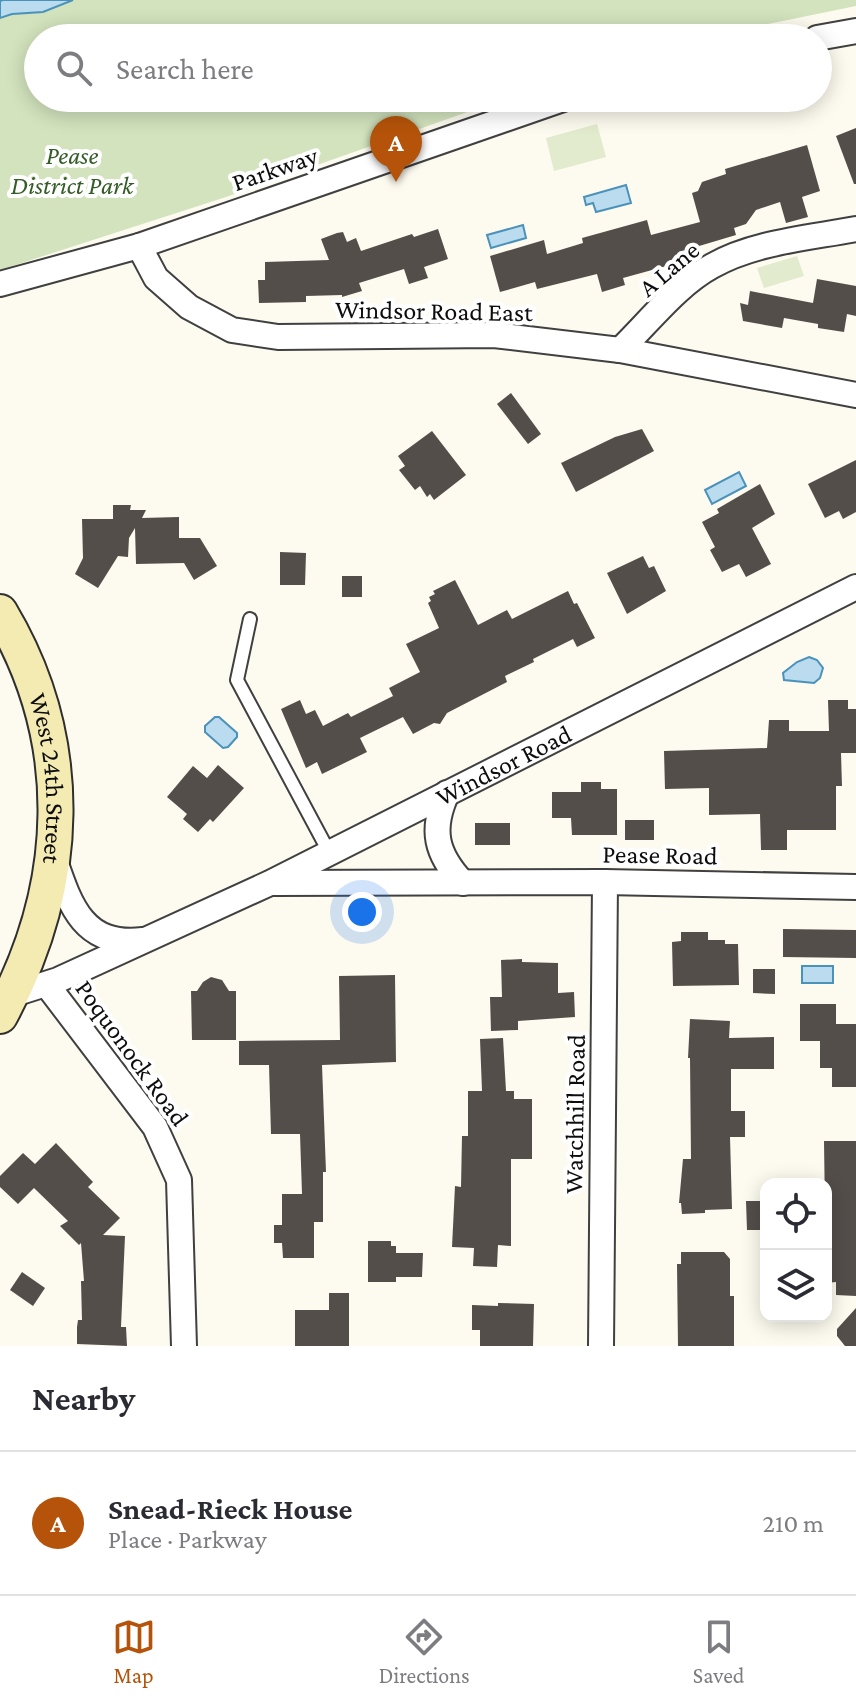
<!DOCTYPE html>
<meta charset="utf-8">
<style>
:root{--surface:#fff;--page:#f2f2f3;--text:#2b2b33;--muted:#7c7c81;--line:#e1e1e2;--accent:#b45309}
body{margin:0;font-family:"Crimson Pro",serif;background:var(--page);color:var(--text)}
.controls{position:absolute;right:24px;bottom:24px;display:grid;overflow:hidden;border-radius:16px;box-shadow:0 4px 20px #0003}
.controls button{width:72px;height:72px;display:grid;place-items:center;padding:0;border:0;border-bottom:2px solid var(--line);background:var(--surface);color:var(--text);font:40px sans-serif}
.you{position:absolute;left:362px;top:912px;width:28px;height:28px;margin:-20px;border:6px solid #fff;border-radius:50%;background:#1a73e8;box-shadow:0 0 0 12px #1a73e833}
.badge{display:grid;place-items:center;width:52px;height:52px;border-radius:50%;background:var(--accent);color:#fff;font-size:26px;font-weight:700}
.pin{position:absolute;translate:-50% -66px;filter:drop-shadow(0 2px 4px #0008)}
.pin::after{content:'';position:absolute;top:42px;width:28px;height:24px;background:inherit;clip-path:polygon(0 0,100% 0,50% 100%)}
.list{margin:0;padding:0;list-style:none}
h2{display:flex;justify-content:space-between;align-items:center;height:104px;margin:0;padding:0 32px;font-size:34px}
h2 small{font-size:26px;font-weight:400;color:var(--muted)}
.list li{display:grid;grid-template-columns:52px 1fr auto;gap:24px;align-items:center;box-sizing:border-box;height:144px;padding:0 32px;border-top:2px solid var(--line)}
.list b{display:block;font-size:30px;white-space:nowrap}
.list p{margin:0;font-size:26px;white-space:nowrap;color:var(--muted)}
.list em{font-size:26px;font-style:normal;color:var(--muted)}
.icon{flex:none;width:44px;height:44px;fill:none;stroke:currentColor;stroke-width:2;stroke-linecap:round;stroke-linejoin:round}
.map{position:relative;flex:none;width:856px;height:1346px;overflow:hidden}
.search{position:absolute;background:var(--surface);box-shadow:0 4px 20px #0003;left:24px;right:24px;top:24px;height:88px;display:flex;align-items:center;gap:20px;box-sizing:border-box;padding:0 28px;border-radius:44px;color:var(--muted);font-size:30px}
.sheet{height:248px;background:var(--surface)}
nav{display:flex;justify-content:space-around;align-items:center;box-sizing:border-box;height:112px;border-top:2px solid var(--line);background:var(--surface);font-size:22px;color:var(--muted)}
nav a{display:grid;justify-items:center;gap:4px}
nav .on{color:var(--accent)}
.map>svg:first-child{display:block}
.green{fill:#d2e3bd}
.pitch{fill:#e2ebcd}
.water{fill:#badcee;stroke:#4b92bb;stroke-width:2}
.building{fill:#544e4b}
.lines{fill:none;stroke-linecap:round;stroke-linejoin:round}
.service-casing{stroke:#404040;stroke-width:16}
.minor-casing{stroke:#404040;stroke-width:28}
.secondary-casing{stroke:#2f2f2f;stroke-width:38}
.service{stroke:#fff;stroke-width:12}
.minor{stroke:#fff;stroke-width:24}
.secondary{stroke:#f4ebb2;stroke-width:34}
.labels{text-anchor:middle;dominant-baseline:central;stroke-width:8;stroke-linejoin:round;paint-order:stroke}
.park-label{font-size:26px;font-style:italic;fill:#335c26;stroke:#fff}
.street-label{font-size:26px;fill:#0d0d0d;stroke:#fff}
</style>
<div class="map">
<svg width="856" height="1346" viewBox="0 0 856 1346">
<rect width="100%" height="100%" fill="#fdfaef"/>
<path class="green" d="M0,0h856v6l-157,32h-661v60h469l-281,99 -226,73z"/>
<g class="pitch">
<path d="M597,124l9,33 -52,14 -8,-33z"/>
<path d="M797,256l7,20 -40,12 -7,-20z"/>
</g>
<g class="water">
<path d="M73,0l-30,12 -31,2 -12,4v-17l3,-1z"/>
<path d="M626,185l5,18 -35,9 -3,-9 -7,2 -2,-8z"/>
<path d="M523,225l3,13 -35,10 -4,-13z"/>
<path d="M739,472l7,14 -34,18 -7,-14z"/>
<path d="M809,657l8,3 6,8 -3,10 -6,5 -30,-3 -1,-7 14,-11z"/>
<path d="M215,717h4l18,16v4l-9,10 -5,1 -18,-16v-6z"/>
<rect x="802" y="966" width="31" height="17"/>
</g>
<g class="building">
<path d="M856,128v56h-2l-18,-48z"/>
<path d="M807,145l13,46 -18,6 6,20 -22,6 -6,-21 -24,8 -10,14 -12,4 2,7 -57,17 2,10 -58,16 2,7 -23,7 -5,-18 -60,15 -2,-7 -35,10 -10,-36 54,-16 3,14 36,-11 -1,-5 65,-18 4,15 49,-13 -8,-29 6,-2 4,-9 24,-8 -1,-5z"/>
<path d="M438,229l10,30 -24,8 4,11 -19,6 -5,-15 -45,14 3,8 -20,6v-2l-36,1v6l-47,1 -1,-23h7v-18l64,-2 -8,-21 16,-6 6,-1 4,10 9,-4 5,13 51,-17 2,3z"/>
<path d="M817,279l39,7v30l-9,-2 -3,18 -26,-4v-4l-34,-6 -2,10 -39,-7 -3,-18 8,2 2,-14 63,12z"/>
<path d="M511,393l30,41 -13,10 -31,-40z"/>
<path d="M642,429l12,22 -78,41 -15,-29 54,-26z"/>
<path d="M432,431l34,44 -32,25 -4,-6 -3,3 -7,-11 -5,4 -16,-20 6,-4 -7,-10z"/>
<path d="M856,460v52l-13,7 -4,-8 -14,7 -17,-34z"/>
<path d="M760,484l15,30 -23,14 19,36 -25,13 -7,-13 -17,8 -12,-22 5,-3 -13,-25 17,-9 -2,-4z"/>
<path d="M113,505h18l-1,5h16l-4,8 37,-1v21h21l17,28 -23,14 -10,-17 -48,1 -1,-36 -6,10 -1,19 -10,-1 -20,32 -23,-14 8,-16 -1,-39h31z"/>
<path d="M280,552l26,1 -1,32h-25z"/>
<path d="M643,556l6,12 5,-2 12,25 -39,23 -20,-41z"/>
<rect x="342" y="576" width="20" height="21"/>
<path d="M455,580l23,45 29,-15 5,9 56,-28 6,13 3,-1 18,35 -18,9 -4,-8 -40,20 1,3 -29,14 2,6 -60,31 -7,11 -6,-1 -21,11 -10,-17 -43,21 7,14 -45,22 -5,-12 -11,6 -25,-59 19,-9 6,14 9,-4 8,16 25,-13 3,4 42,-21 -4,-8 31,-16 -14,-28 33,-16 -11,-25 3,-2 -2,-4 6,-3 -2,-3z"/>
<path d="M828,700h20v9h8v44h-15l1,33h-6v44h-49v20h-26l-1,-36 -51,1v-27l-44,1 -1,-38 103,-3 2,-28h20v11h40z"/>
<path d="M218,765l26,23 -31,34 -3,-3 -12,13 -15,-13 4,-5 -20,-17 26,-31 14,12z"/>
<path d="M581,782h20v7h16v46h-45l-1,-17h-19v-26h29z"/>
<rect x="625" y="820" width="29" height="20"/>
<rect x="475" y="823" width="35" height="22"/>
<path d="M783,929l73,1v28l-73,-1z"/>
<path d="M681,932h27v8h17v4h13l1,41 -66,1 -1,-44 9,-1z"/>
<path d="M522,959v3l36,1v30l16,-1 1,25 -57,4v9l-27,1 -1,-34h12l-1,-37z"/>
<path d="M753,969h22v25l-22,-1z"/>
<path d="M395,975l1,87 -74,3 4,107h-3v50h-9v36h-31l-1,-15h-8v-18h8v-31h20l-2,-60h-29l-2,-69h-30v-24l101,-1 -1,-64z"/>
<path d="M211,977l11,3 7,11h7v49h-44l-1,-49h6l6,-9z"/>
<path d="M800,1004h36v20h20v63h-24v-19h-12v-27h-20z"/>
<path d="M690,1019l40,2 -1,17 45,-1v32h-43v42h14v26h-15l2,72 -27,1v3l-23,1 -1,-11h-2l4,-44h8l-1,-101h-2z"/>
<path d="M503,1038l3,53h8v8h18v60h-21v87l-13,-1 -1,22 -24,-1 1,-18 -22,-1 3,-61 6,1 1,-51h6v-45h14l-2,-52z"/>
<path d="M824,1141h32v155l-20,-1v-13l-10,1z"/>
<path d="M56,1143l37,39 -5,5 32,31 -17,17 22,1 -4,91h5l1,19 -50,-2v-17l1,-7h4l-1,-39h3l-3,-38 -2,2 -19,-19 8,-5 -34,-33 -16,16 -18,-17v-11l23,-23 12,11z"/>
<path d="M746,1201h20v29h-19z"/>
<path d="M368,1241h23v5h5v7h27l-1,24h-26v5h-28z"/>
<path d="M681,1252h43l6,7v37h4v50h-56l-1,-82h4z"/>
<path d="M22,1272l23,16 -12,18 -23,-16z"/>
<path d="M329,1293h20v53h-54v-36h34z"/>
<path d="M498,1303l36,1 -1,42h-53v-16h-8v-25l26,1z"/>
<path d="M856,1308v38h-11l-8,-10v-7z"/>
</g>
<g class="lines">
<g class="service-casing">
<path id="service" d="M250,619l-13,61 92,172"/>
</g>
<g class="minor-casing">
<g id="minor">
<path d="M817,38l39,-7"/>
<path d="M139,246l17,32 33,29 43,23 46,7 216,-2 126,15 236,45"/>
<path d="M0,284l139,-38 427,-148"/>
<path d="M620,350c29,-28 57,-65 92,-84 42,-24 97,-28 144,-37"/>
<path d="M447,793c-17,37 -11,61 16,90"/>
<path d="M54,858c16,47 29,89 89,82"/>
<path d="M274,883l331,-1 251,5"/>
<path d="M47,985l108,142 24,53 5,166"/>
<path id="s1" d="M11,995l47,-15 212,-97 586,-296"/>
<path d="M601,1346l4,-464"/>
</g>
</g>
<g class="secondary-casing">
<g id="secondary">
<path id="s2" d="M0,612c77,129 71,274 0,404"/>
</g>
</g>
<use href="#service" class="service"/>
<use href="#minor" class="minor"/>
<use href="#secondary" class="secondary"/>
</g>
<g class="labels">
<g class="park-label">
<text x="72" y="155">Pease<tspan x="72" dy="30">District Park</tspan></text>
</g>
<g class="street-label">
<text transform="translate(275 169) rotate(-19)">Parkway</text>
<text transform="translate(669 269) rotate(-40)">A Lane</text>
<text transform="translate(434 311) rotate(1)">Windsor Road East</text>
<text stroke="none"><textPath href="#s1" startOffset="544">Windsor Road</textPath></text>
<text stroke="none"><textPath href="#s2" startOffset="176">West 24th Street</textPath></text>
<text transform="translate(660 855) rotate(1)">Pease Road</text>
<text transform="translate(132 1053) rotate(54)">Poquonock Road</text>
<text transform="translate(575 1114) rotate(-89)">Watchhill Road</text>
</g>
</g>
</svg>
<div class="controls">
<button><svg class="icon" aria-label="locate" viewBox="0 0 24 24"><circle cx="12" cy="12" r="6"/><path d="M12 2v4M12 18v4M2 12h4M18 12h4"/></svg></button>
<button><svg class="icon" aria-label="layers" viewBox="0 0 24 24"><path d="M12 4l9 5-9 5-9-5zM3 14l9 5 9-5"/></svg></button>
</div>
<div class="you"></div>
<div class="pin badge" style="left:396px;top:182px">A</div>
<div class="search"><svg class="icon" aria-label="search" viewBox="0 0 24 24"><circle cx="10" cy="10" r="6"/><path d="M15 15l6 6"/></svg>Search here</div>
</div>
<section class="sheet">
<h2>Nearby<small></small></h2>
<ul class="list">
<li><span class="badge">A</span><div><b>Snead-Rieck House</b><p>Place · Parkway</p></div><em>210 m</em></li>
</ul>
</section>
<nav>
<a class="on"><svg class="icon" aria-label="map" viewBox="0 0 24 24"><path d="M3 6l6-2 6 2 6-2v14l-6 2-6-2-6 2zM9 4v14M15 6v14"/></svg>Map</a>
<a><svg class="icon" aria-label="directions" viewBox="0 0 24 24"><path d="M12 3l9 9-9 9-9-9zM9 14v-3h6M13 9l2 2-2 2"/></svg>Directions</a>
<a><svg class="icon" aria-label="saved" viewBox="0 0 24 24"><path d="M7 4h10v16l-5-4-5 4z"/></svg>Saved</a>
</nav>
